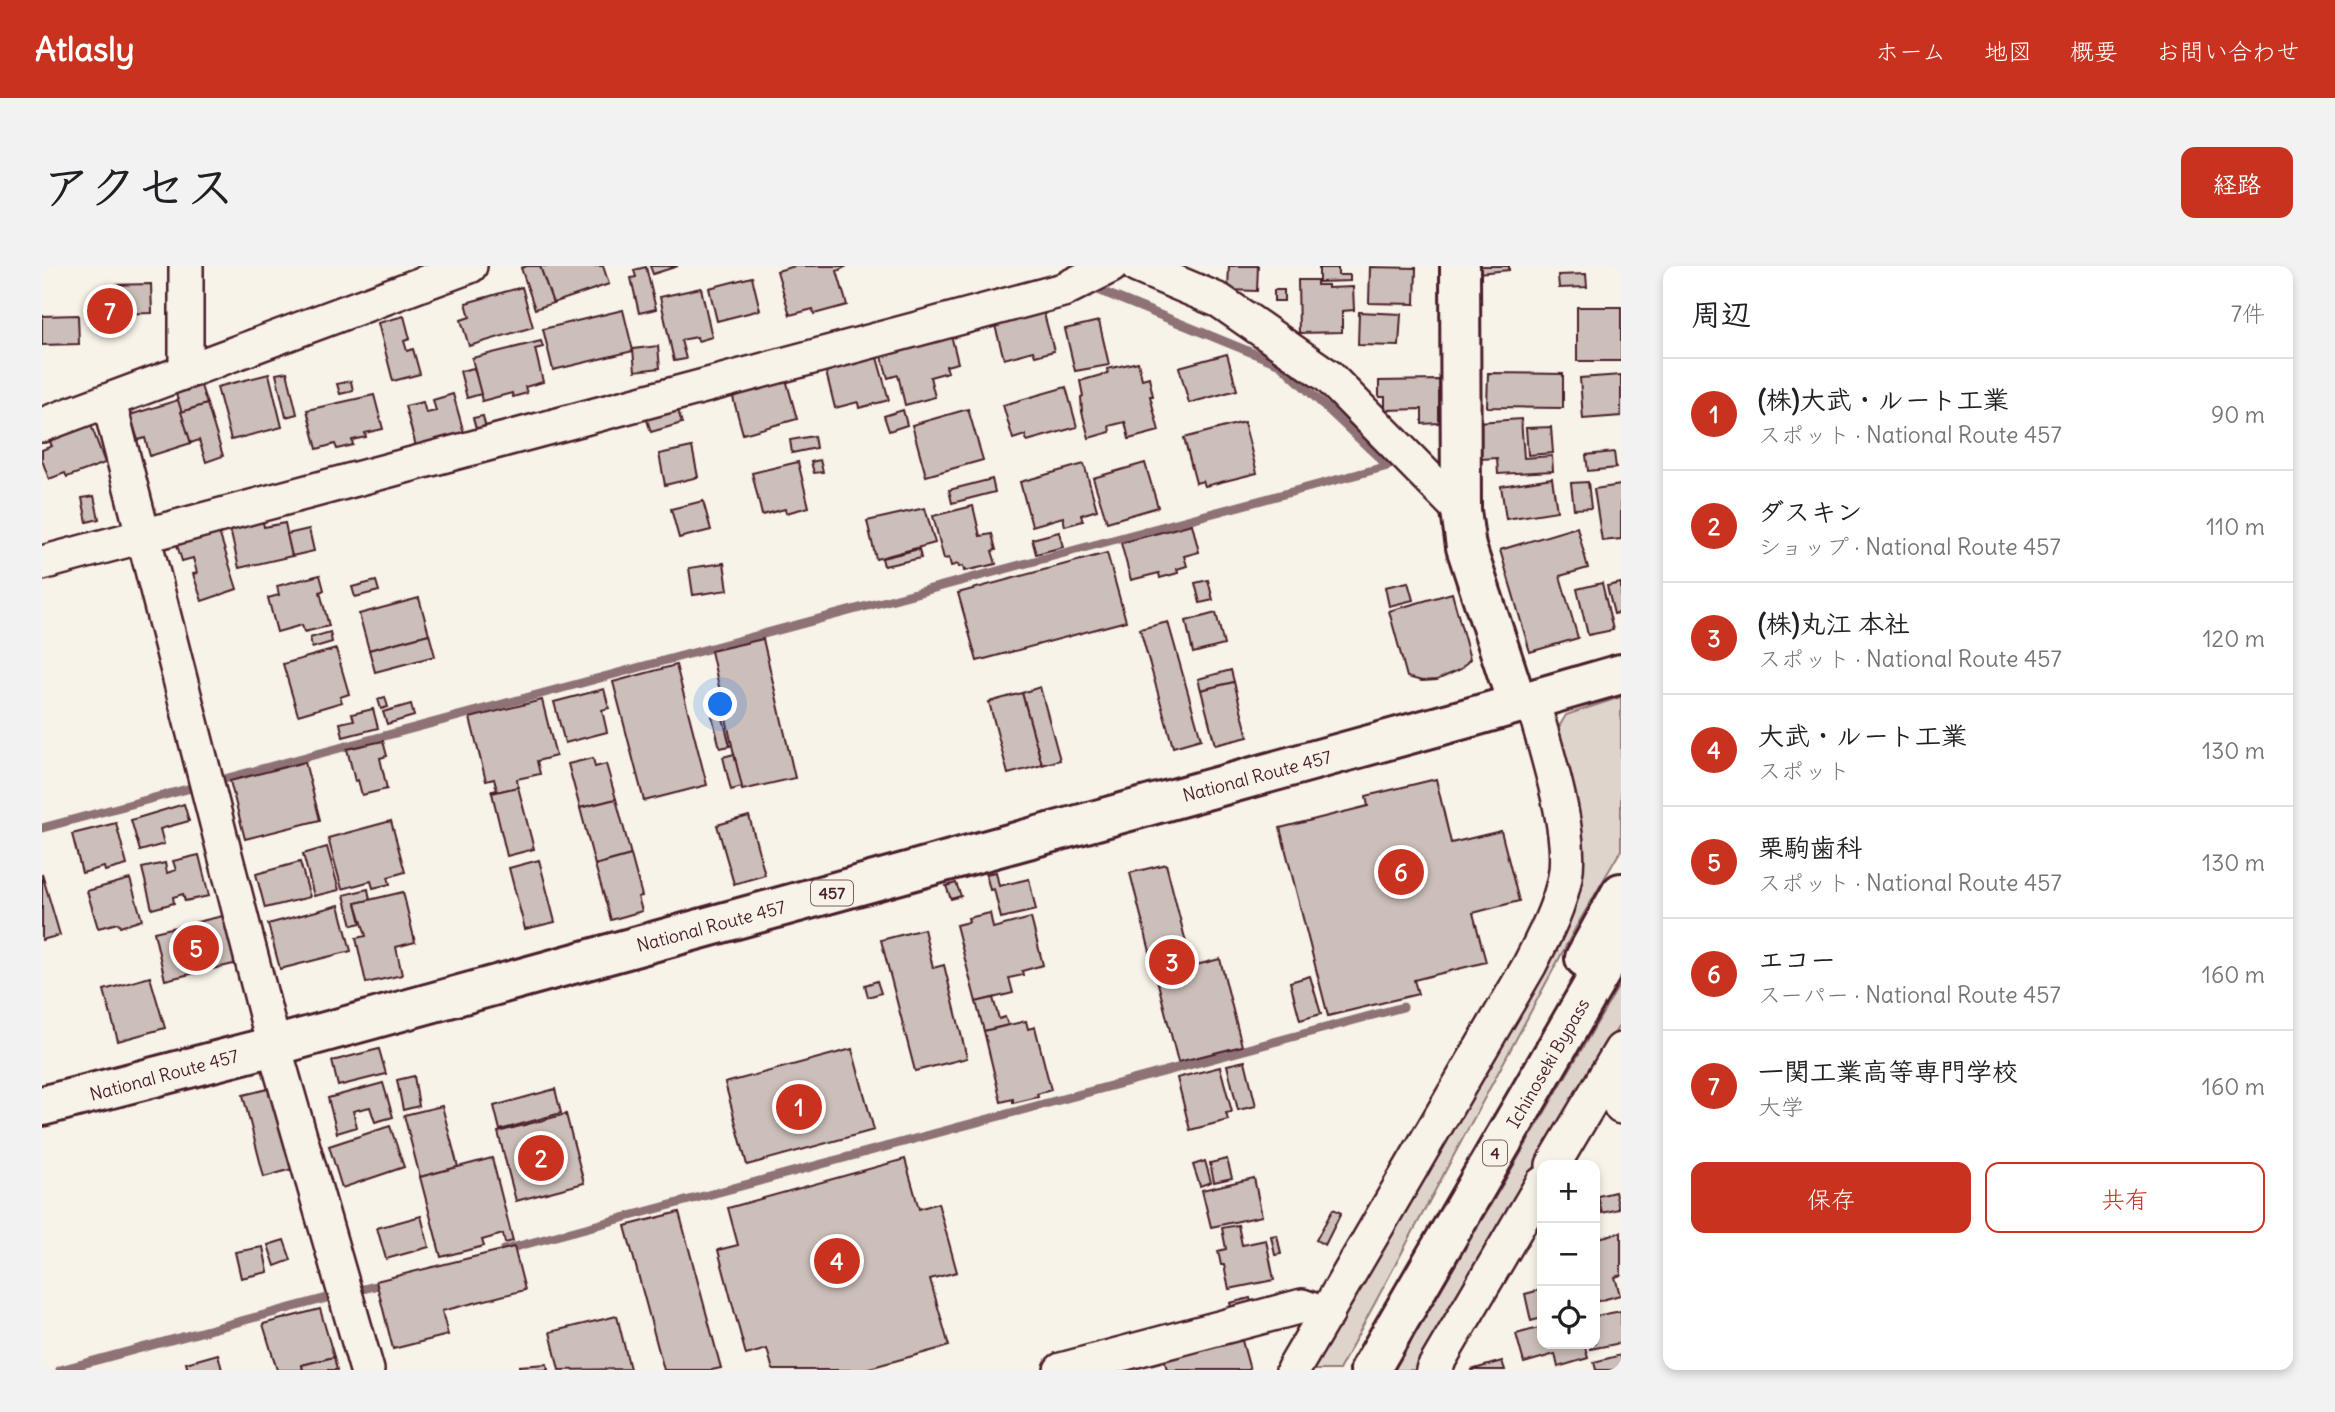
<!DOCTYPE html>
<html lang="ja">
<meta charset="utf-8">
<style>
:root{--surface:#fff;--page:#f2f2f2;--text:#202124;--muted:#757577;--line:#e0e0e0;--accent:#c8321e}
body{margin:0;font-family:Delius,"Klee One",sans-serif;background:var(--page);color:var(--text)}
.controls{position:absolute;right:21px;bottom:21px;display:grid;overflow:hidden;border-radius:14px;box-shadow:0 4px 10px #0003}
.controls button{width:63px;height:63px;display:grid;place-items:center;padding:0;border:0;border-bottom:2px solid var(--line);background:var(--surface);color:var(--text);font:35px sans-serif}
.you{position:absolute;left:679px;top:439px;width:24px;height:24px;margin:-18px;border:5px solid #fff;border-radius:50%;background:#1a73e8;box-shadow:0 0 0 10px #1a73e833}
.badge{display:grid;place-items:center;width:46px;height:46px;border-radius:50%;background:var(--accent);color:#fff;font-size:23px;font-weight:700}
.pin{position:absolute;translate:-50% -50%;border:4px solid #fff;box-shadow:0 2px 7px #0006}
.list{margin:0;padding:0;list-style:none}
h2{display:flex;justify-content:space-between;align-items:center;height:91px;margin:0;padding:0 28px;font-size:30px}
h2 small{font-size:23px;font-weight:400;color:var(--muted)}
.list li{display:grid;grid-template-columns:46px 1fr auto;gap:21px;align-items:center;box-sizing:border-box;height:112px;padding:0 28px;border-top:2px solid var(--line)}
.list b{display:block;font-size:26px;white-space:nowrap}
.list p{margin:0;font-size:23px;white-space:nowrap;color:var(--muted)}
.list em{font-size:23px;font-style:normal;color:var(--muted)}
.actions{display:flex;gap:14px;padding:21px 28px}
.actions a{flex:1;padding:16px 0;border:2px solid var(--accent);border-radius:14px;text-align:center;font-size:24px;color:var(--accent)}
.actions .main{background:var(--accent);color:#fff}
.icon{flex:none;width:38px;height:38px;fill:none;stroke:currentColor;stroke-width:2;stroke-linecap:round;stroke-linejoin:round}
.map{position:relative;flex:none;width:1579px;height:1104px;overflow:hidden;border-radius:14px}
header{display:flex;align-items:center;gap:42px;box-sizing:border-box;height:98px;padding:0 35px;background:var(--accent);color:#fff}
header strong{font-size:33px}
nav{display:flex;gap:38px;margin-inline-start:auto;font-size:24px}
.intro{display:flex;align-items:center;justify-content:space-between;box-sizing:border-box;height:168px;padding:0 42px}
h1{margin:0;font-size:49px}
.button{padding:18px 32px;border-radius:14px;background:var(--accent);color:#fff;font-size:24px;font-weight:700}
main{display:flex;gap:42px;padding:0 42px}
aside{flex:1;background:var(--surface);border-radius:14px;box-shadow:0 4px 10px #0003}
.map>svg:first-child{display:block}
.green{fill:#ded4cc;stroke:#947a7c;stroke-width:2}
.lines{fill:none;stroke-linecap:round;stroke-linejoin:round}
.stream{stroke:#8e7275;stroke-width:9}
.building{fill:#ccbfb9;stroke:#4a1f2b;stroke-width:2}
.street-casing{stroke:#4a1f2b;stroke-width:38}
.secondary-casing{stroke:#4a1f2b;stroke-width:44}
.highway-casing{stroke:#4a1f2b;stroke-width:44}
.street{stroke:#f7f3e8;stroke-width:33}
.secondary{stroke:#f7f3e8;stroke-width:38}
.highway{stroke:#f7f3e8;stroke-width:38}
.labels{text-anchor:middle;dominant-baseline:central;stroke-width:6;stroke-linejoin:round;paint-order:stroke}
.shield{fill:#f7f3e8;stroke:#7e5f64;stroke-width:2}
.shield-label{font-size:16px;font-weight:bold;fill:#4a1f2b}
.street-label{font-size:18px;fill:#4a1f2b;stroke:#f7f3e8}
</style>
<header>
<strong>Atlasly</strong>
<nav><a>ホーム</a><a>地図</a><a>概要</a><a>お問い合わせ</a></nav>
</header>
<div class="intro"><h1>アクセス</h1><a class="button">経路</a></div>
<main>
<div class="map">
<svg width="1579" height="1104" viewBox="0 0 1579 1104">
<rect width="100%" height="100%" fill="#f7f3e8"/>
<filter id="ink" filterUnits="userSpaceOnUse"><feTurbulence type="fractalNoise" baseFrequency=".0143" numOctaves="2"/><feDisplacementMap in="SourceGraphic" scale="14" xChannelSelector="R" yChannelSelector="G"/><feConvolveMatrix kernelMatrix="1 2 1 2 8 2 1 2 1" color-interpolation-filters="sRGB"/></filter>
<g filter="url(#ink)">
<g class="green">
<path d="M1579,431v153l-45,77 -237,443h-31l245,-420 4,-220 9,-15z"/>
<path d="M1579,716v40l-205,348h-22z"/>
</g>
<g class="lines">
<g class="stream">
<path d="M0,562l1346,-362 -108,-102 -189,-77"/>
<path d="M462,984l899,-243"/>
<path d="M310,1026l34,-9"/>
<path d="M18,1104l278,-75"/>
</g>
</g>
<g class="building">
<path d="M485,0h13l13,37 -18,6 -14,-41z"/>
<path d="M498,0h63l6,18 -56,19z"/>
<path d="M608,0h28l-25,8z"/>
<path d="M753,0h52l-10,5 10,34 -33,9 -1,-5 -23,6 -13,-44z"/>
<path d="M1187,0h29l-1,25 -29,-1z"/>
<path d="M1436,0h31v4l-31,3z"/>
<path d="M604,1l10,42 -17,4 -8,-35 5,-1 -2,-7z"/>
<path d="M1328,1l46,1 -1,36 -46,-1z"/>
<path d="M1277,2h19v7h12v6l-31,1z"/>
<path d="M1544,8l1,13 -28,1 -1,-13z"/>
<path d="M710,11l8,33 -43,11 -8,-33z"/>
<path d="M1256,14h19v5h11v3l25,-1 1,23 -12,1v21l-43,1z"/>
<path d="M109,18l1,29 -44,1 -1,-29z"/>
<path d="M480,21l11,40 -64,19 -8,-26 9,-3 -4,-14z"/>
<path d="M659,22l11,49 -14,4 -1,-4 -16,3 5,19 -12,2 -14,-64z"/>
<rect x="1232" y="24" width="10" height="11"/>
<rect x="1535" y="41" width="44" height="54"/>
<path d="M581,44l10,41 -80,19 -10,-41z"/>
<path d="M1001,44l11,41 -19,5 -2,-5 -29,8 -10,-37z"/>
<path d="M1317,46l42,2 -2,32 -41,-1z"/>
<path d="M36,49l1,29 -37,1v-29z"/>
<path d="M362,50l6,23 -6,2 3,10 6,-2 7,25 -27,7 -15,-58z"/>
<path d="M1057,55l10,44 -34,6 -10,-42z"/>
<path d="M909,69l7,28 -12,3 2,6 -18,5 5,20 -30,8 -7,-30 -10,3 -7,-24z"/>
<path d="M499,75l2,6 -8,2 8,33 -18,5 2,6 -14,4 -1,-4 -30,8 -10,-43z"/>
<path d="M616,80l2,22 -25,3 -2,-22z"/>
<path d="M834,88l13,46 -30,8 -1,-6 -23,6 -10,-40z"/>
<path d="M1185,88l10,36 -48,13 -10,-36z"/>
<path d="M1096,96l4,17 7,-2 4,19h-3l9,35 -30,8 -4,-17 -16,4 1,6 -21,6 -7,-26 -1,-15 2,-1 -3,-15 28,-8 -1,-4z"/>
<path d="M432,102l7,26 -14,4 -7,-27z"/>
<path d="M245,106l10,42 -11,3 -10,-43z"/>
<path d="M1446,107l75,1v34l-76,-1z"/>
<path d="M227,108l13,53 -51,13 -14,-53z"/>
<path d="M1579,109v41l-38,3 -3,-41z"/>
<path d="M744,113l11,40 -54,15 -11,-40z"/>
<path d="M1397,114v43l-17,1v-15l-37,1v-13h-6v-16z"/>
<path d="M309,115l2,10 -13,3 -3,-10z"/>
<path d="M159,120l6,18 -26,8 -5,-18z"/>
<path d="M1024,121l11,40 -50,14 -2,-6 -12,4 -10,-34z"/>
<path d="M411,128l11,39 -48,13 -11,-40 18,-4 3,11 10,-2 -3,-11z"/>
<path d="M332,129l9,34 -18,4 1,4 -14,3 1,5 -16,4 -2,-5 -18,5 -10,-39z"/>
<path d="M631,129l9,28 -31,9 -9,-27z"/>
<path d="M136,134l13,43 -41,13 -5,-18 -7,2 -8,-25z"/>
<path d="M165,138l16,52 -17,6 -7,-22 -8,3 -10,-31z"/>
<path d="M926,143l15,51 -57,16 -14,-51z"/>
<path d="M861,144l4,15 -18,6 -5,-15z"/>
<path d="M441,150l3,13 -9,3 -4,-14z"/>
<path d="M1479,153l3,39 28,-2 1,15 -55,3 -1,-16 -17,1 -2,-37z"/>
<path d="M1202,156l13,51 -52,13 -2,-5 -7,2 -12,-45z"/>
<path d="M49,159l14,38 -38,14 -2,-4 -16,6 -7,-19v-10l10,-4 -3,-6z"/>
<path d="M1509,161l2,26 -25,2 -2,-27z"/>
<path d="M772,170l2,12 -24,5 -2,-13z"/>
<path d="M650,181l6,30 -33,8 -6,-31z"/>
<path d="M1572,186l2,16 -28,3 -2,-16z"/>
<path d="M778,194l3,12 -9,1 -3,-11z"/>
<path d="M756,196l11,45 -23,6 -1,-4 -23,6 -10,-42z"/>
<path d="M1103,197l13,44 -51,15 -14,-44z"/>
<path d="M1042,198l13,46 -16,5 2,6 -18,5 -2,-9 -31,9 -12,-44z"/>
<path d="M1510,212l5,33 -51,8 -5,-33z"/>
<path d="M950,213l3,13 -43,11 -3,-13z"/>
<path d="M1546,216l3,26 -17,1 -3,-26z"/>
<path d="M1579,219v54l-19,2 -8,-52z"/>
<path d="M52,230l5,23 -12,3 -5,-24z"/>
<path d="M661,235l8,29 -32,8 -8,-29z"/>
<path d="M931,240l7,30 12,-2 4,16 -4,1 4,13 -32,7 -1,-5 -4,1 -1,-3 -7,2 -2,-8 -5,1 -11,-43z"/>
<path d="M883,242l10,35 -59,16 -9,-38z"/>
<path d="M221,256l1,5 21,-4 7,33 -53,12 -9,-39z"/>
<path d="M1150,258l7,28 -15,4 3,10 -10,3 1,4 -18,5 -1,-5 -28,7 -10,-37z"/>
<path d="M1535,261l11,41 -28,8 18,62 -48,14 -30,-102z"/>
<path d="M267,263l5,22 -22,5 -5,-22z"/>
<path d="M177,266l18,57 -35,12 -9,-27 4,-1 -4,-15 -11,3 -5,-16z"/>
<path d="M1017,266l4,15 -27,7 -4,-15z"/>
<path d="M877,283l2,9 -37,8 -2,-8z"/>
<path d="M1065,287l19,68 -149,40 -19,-68z"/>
<path d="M682,297l4,27 -35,5 -4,-27z"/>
<path d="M278,309l4,15 -4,2 9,34 -25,6 -2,-7 -25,7 -9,-34 11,-3 -2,-9z"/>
<path d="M1166,314l5,20 -13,3 -5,-20z"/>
<path d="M334,315l3,10 -24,6 -3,-10z"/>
<path d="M1366,316l5,18 -24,6 -4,-19z"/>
<path d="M1560,317l11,47 -25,5 -11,-46z"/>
<path d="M1579,317v29l-7,2 -7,-28z"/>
<path d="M1410,327l18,66 -9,10 -24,11 -15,1 -15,-4 -18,-66z"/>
<path d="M377,332l10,36 -60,16 -10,-36z"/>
<path d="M1174,347l8,32 -31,8 -7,-32z"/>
<path d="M1126,356l33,117 -28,8 -33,-118z"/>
<path d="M288,366l2,10 -20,6 -2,-10z"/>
<path d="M387,368l6,22 -60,16 -6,-22z"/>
<path d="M721,373l32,139 -53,12 -31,-139z"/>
<path d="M294,383l13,45 -9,3 2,5 -44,13 -15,-51z"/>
<path d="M634,399l31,120 -63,16 -31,-119z"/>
<path d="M1189,404l3,12 -33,8 -3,-11z"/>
<path d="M1192,416l14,55 -33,8 -14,-55z"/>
<path d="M998,421l20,73 -18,5 -20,-72z"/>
<path d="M562,423l5,19 -7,2 5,22 -42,11 -11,-41z"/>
<path d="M980,427l20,72 -34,9 -19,-72z"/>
<path d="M343,431l3,10 -7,2 -3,-10z"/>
<path d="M500,434l14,56 -19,5 3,13 -23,5 1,8 -26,6 -1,-2 6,-1 -3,-11 -8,2 -16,-63z"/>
<path d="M369,438l3,12 -27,8 -4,-12z"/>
<path d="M331,443l5,19 -35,9 -3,-14 14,-3 -2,-6z"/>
<path d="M680,448l8,32 -10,2 -8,-32z"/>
<path d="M341,475l4,15 -7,2 7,31 -25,6 -4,-15 -3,1 -8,-32z"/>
<path d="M692,488l8,33 -11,3 -8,-33z"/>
<path d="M551,492l2,9 11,-3 10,35 -36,9 -12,-44z"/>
<path d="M263,496l15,58 -75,19 -15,-58z"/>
<path d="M1394,513l15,64 50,-12 18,70 -46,12 13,49 -72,18 4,14 -90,22 -48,-188 88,-22 -2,-10z"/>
<path d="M476,521l16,62 -27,7 -15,-63z"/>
<path d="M574,533l15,56 -36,10 -15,-57z"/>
<path d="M142,538l5,17 -29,8 4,15 -24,7 -9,-31z"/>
<path d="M707,550l16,59 -31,9 -17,-59z"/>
<path d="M349,555l14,51 -17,5 2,7 -17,4 -2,-7 -29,8 -14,-51z"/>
<path d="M74,557l11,42 -22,6 -1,-4 -22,6 -10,-39z"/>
<path d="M285,581l12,43 -25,6 -11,-42z"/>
<path d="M157,589l10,41 -24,5 -2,-7 -10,3 1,6 -22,6 -10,-41 23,-5 2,10 9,-3 -3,-9z"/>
<path d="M589,589l11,41 -4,1 4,14 -31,9 -16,-55z"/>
<path d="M497,594l16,62 -30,7 -16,-61z"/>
<path d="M258,596l10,35 -45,11 -9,-34z"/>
<path d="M1124,598l26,102 28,-7 22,87 -64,16 -48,-189z"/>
<path d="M954,606l3,14 30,-7 7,31 -35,8 -7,-29 -4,1 -4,-16z"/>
<path d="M0,608l18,61 -18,5z"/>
<path d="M88,613l12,41 -22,7 -2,-4 -20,5 -11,-37z"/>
<path d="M914,617l5,13 -10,3 -5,-13z"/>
<path d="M326,623l2,11 -14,3 5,20 -9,2 -8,-30z"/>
<path d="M361,626l12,50 -19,5 6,28 -36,8 -10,-45 10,-2 -10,-33z"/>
<path d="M297,639l12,46 -71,18 -12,-45z"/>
<path d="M948,647l3,15 38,-10 12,47 -21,6 1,4 -14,3 4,15 -37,9 -20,-77 13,-3 -1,-4z"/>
<path d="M185,649l11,48 -73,17 -11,-48z"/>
<path d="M882,663l9,39 11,-3 23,93 -52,13 -34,-131z"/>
<path d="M1268,710l11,38 -21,6 -10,-38z"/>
<path d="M108,711l15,51 -47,13 -14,-51z"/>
<path d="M835,715l4,12 -13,4 -3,-12z"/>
<path d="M951,732l6,21 6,-2 3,8 -24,6 -8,-29z"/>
<path d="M984,755l2,8 7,-2 16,63 -14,4 1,3 -25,6v-4l-12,3 -17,-71z"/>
<path d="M337,783l7,25 -48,12 -6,-25z"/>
<path d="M810,783l22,81 -127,35 -22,-82z"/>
<path d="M1203,795l11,45 -18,4 -11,-45z"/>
<path d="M1178,801l12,45 -6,1 2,7 -38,10 -13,-52z"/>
<path d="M372,810l5,30 -16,4 -6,-30z"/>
<path d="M341,817l10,34 -18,5 -5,-15 -17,4 4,16 -20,6 -9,-35z"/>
<path d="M230,822l20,81 -28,8 -21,-82z"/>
<path d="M513,823l6,24 -61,17 -6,-24z"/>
<path d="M400,840l16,61 -38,10 -16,-62z"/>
<path d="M524,848l18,69 -68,18 -18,-69z"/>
<path d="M348,860l14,41 -62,21 -13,-42z"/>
<path d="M450,892l21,83 -8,2 -2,-9 -21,6 2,6 -43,11 -21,-80z"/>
<path d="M863,893l14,50 19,-6 19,69 -27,7 19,67 -87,24h-89l-6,-21 -21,6 -28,-105 20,-5 -10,-37z"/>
<path d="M1185,893l5,19 -18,4 -4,-19z"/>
<path d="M1163,895l6,21 -11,4 -7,-21z"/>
<path d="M1212,912l8,38 -51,11 -9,-37z"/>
<path d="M1573,926l4,17 -17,4 -4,-17z"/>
<path d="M1291,943l8,4 -16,32 -9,-5z"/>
<path d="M637,946l42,156 -9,2h-48l-39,-144z"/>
<path d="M379,950l8,31 -43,12 -9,-31z"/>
<path d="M1196,959l4,20 24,-5 8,40 -45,9 -5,-24h-3l-3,-14 8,-2 -4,-21z"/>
<path d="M1579,966v43l-6,2 5,18 -25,7v-63z"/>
<path d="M1235,969l4,19 -6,1 -4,-19z"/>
<path d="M242,974l7,20 -16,6 -7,-21z"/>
<path d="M221,981l5,25 -27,6 -6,-26z"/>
<path d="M472,981l11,43 -83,21 6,24 -55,14 -17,-68z"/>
<path d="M1496,1015h4v37l-11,3 -6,-27 15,-4z"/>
<path d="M1208,1032l2,7 -20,5 -2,-7z"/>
<path d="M278,1043l14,48 -32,8 1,5h-26l-14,-46z"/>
<path d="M1579,1045v32l-31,6 -1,-5h6v-28z"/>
<path d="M575,1050l13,53 -71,1 -9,-38z"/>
<path d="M1500,1061v17h42l4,14 -30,9 -3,-13 -31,9 -8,-29z"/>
<path d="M1199,1071l9,33h-83l-3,-12z"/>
<path d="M176,1088l4,16h-34l-2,-7z"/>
<path d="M1579,1089v15h-25l-2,-8z"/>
<path d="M292,1091l3,13h-34l-1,-5z"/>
<path d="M1460,1095l3,9h-34z"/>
<path d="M505,1098l1,6h-29v-4z"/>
</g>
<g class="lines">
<g class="street-casing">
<g id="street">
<path d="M144,0v105"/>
<path d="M1095,0l83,35 108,75 133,135"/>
<path d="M67,136l165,644 93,324"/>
<path d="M0,159l428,-159"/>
<path d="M0,297l1021,-273 48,-24"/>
<path d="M1564,809l15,32"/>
<path d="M1511,899l68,-115"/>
<path d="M1019,1104l241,-64 25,9"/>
<path d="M1251,1104l236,-404c14,-28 30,-57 36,-89 9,-45 -21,-132 -33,-178"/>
<path d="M1391,1104l109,-186"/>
</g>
</g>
<g class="secondary-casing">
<path id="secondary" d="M1418,0l1,245 5,36 51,156"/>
</g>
<g class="highway-casing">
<g id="highway">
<path d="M1543,692l36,-65"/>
<path d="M0,840l232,-60 1201,-330 146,-42"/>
<path d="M1328,1104l251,-433"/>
</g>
</g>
<use href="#street" class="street"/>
<use href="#secondary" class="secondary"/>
<use href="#highway" class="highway"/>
</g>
</g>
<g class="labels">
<g class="shield">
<rect x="769" y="614.5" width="42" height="25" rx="5"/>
<rect x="1441" y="874.5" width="24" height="25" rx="5"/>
</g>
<g class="shield-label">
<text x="790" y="627">457</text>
<text x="1453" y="887">4</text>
</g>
<g class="street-label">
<text transform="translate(1215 510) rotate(-15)">National Route 457</text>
<text transform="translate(669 660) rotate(-15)">National Route 457</text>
<text transform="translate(1506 797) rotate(-60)">Ichinoseki Bypass</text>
<text transform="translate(122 809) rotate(-15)">National Route 457</text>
</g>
</g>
</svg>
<div class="controls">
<button>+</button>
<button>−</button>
<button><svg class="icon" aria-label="locate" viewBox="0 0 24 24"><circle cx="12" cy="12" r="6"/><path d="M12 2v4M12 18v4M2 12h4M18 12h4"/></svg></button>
</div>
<div class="you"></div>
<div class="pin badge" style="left:757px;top:841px">1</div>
<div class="pin badge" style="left:499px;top:892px">2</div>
<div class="pin badge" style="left:1130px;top:696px">3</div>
<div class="pin badge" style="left:795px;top:995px">4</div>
<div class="pin badge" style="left:154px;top:682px">5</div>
<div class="pin badge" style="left:1359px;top:606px">6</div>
<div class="pin badge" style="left:68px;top:45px">7</div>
</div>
<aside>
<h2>周辺<small>7件</small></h2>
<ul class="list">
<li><span class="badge">1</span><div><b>(株)大武・ルート工業</b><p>スポット · National Route 457</p></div><em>90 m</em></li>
<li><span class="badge">2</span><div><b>ダスキン</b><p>ショップ · National Route 457</p></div><em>110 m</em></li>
<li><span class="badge">3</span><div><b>(株)丸江 本社</b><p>スポット · National Route 457</p></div><em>120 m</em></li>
<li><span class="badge">4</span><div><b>大武・ルート工業</b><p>スポット</p></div><em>130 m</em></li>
<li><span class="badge">5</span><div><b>栗駒歯科</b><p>スポット · National Route 457</p></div><em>130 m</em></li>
<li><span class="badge">6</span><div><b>エコー</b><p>スーパー · National Route 457</p></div><em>160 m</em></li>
<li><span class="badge">7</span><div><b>一関工業高等専門学校</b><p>大学</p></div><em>160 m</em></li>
</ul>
<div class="actions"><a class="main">保存</a><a>共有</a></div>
</aside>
</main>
